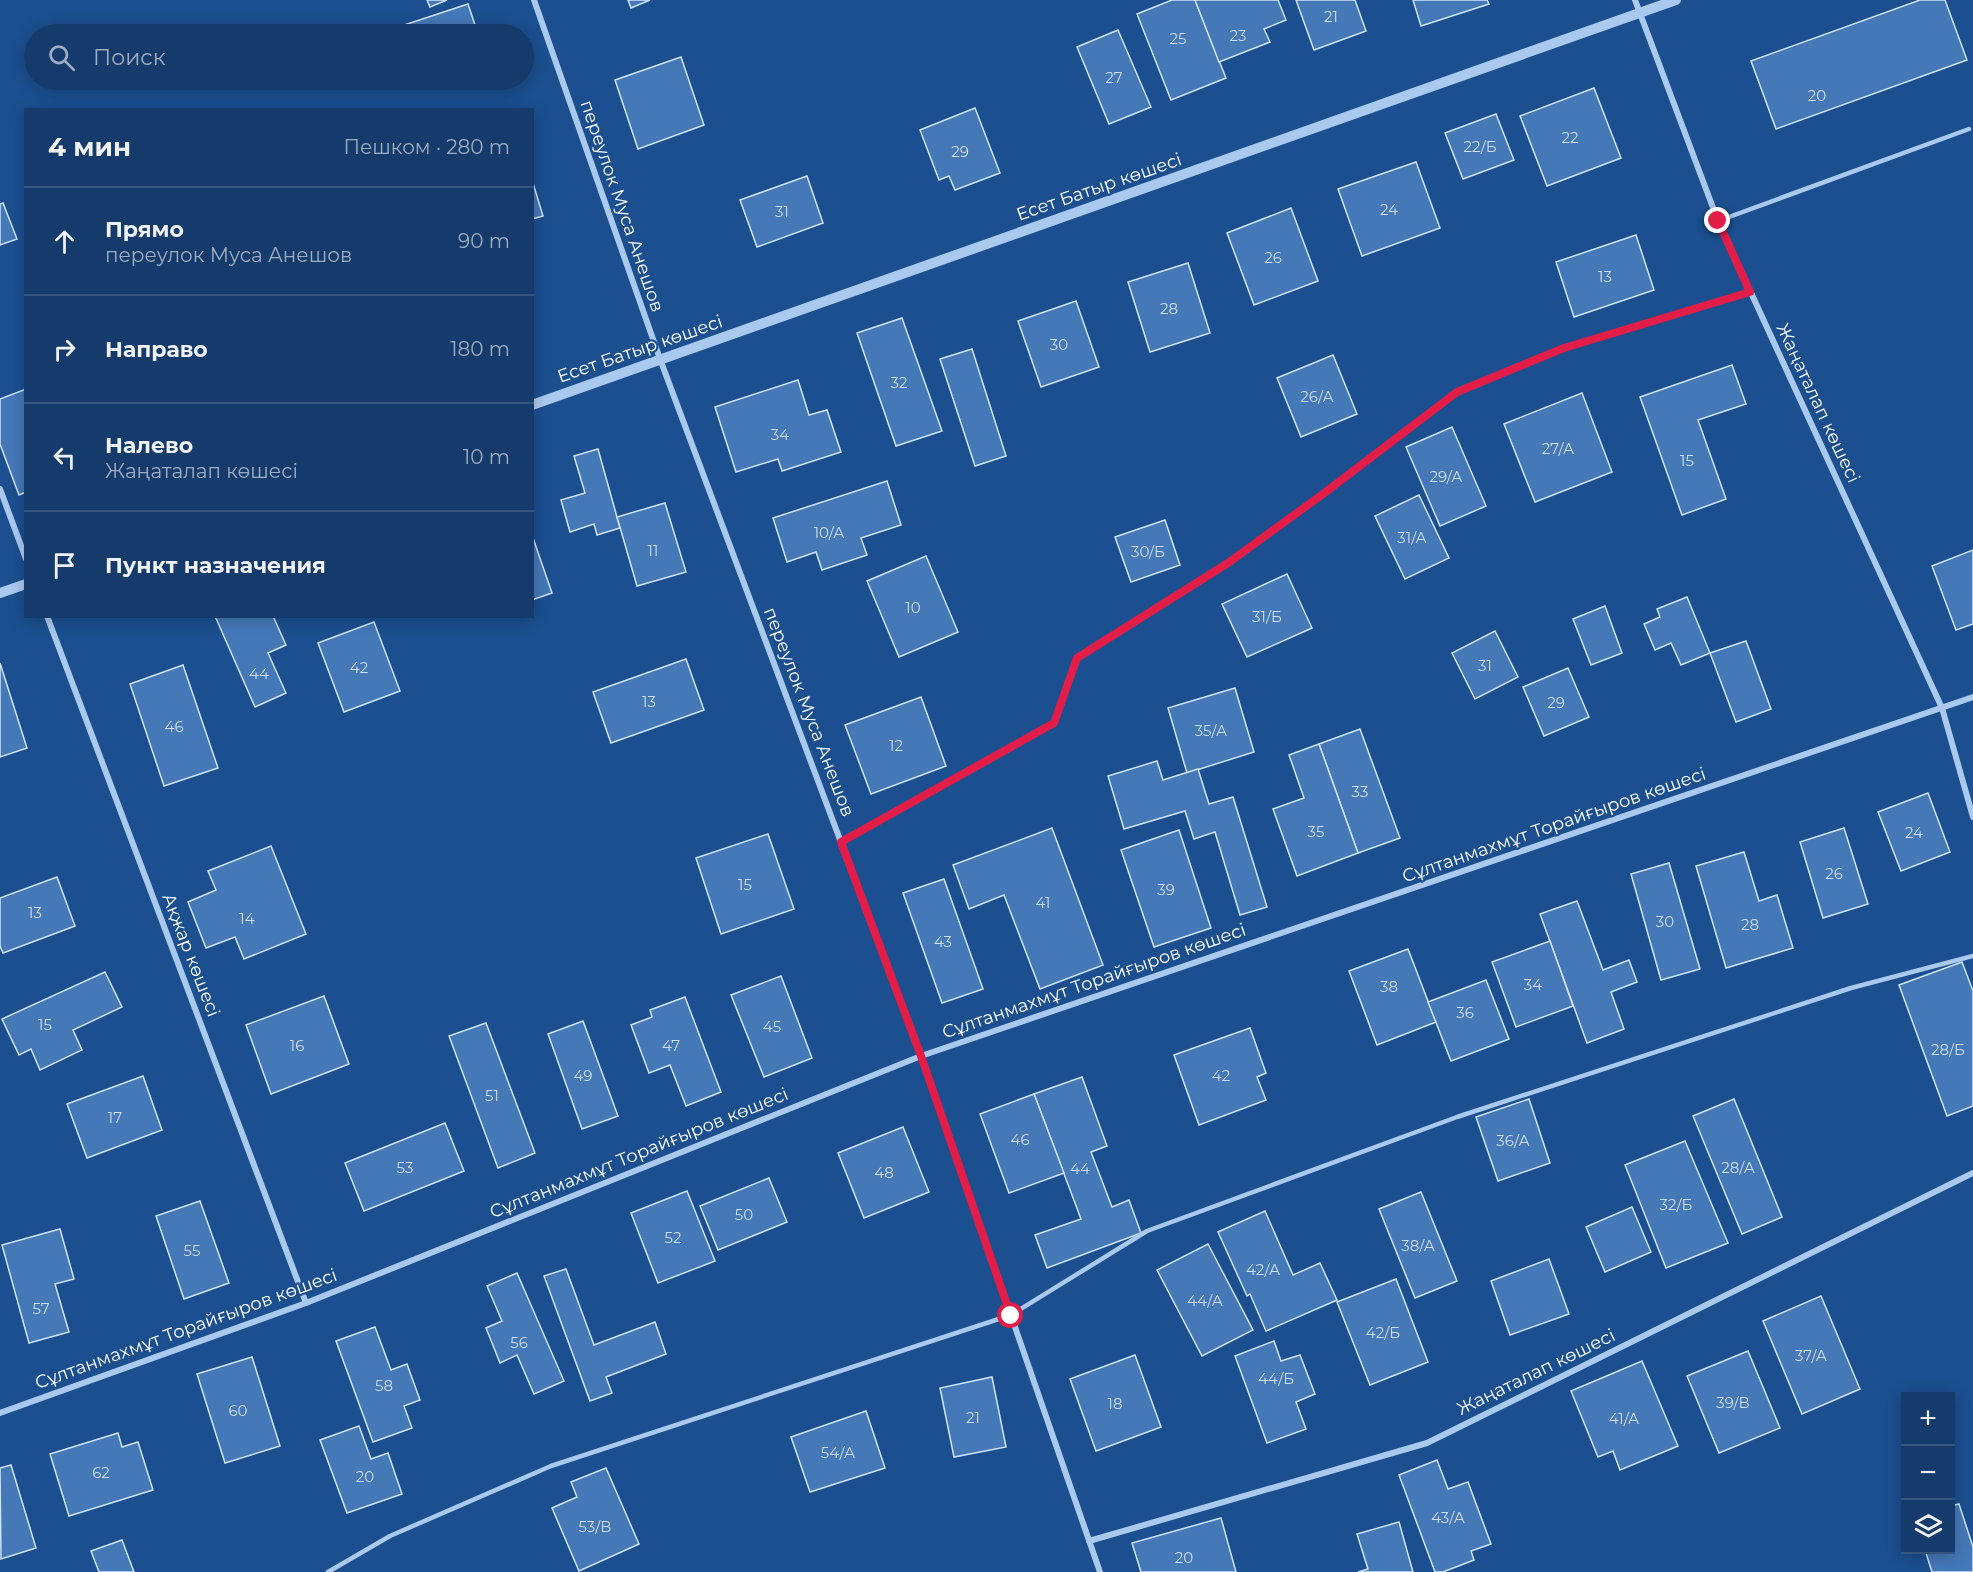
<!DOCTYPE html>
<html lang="ru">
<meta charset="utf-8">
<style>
:root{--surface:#143b6b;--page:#1d4271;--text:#f1f3f6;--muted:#9dadc1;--line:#33557e}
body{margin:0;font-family:Montserrat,sans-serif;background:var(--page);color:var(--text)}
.controls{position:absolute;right:18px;bottom:18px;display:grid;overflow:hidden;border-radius:0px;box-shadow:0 3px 15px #0003}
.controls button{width:54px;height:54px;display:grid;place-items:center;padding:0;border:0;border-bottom:2px solid var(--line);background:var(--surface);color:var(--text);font:30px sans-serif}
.stop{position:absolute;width:18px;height:18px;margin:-14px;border:4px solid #e11d48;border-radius:50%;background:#fff}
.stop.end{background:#e11d48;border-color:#fff;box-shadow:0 2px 6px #0008}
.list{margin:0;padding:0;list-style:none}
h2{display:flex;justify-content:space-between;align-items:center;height:78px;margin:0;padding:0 24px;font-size:26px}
h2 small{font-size:20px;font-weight:400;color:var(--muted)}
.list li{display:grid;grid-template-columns:39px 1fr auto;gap:18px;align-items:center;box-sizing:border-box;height:108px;padding:0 24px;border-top:2px solid var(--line)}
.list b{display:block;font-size:22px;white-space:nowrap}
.list p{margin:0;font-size:20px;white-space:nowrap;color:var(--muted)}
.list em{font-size:20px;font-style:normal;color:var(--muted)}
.icon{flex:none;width:33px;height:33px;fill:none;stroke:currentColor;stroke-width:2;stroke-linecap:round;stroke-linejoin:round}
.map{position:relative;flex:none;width:1973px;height:1572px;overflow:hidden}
.search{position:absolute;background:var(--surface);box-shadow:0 3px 15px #0003;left:24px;top:24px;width:510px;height:66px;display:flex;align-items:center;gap:15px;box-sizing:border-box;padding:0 21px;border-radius:33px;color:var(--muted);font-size:22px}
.panel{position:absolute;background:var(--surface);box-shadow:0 3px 15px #0003;left:24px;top:108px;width:510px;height:510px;border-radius:0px}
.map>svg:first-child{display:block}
.building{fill:#4478b7;stroke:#cfe3fa;stroke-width:1.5}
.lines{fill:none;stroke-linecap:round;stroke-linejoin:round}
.service{stroke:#a9c9ee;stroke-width:4.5}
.minor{stroke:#a9c9ee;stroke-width:6}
.tertiary{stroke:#a9c9ee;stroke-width:10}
.route{stroke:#e11d48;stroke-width:8}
.labels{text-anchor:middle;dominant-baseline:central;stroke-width:4.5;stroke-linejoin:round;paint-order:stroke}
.number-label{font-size:15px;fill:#d0dded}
.street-label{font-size:18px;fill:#fff;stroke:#1b4f8f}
</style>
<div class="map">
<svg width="1973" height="1572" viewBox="0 0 1973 1572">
<rect width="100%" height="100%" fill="#1b4f8f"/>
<g class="building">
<path d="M427,0h20l-17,7z"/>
<path d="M628,0h22l-19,8z"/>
<path d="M1172,0h23l31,78 -55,22 -34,-86z"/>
<path d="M1195,0h83l8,20 -22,9 6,13 -51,20z"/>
<path d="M1296,0h59l11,31 -52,19z"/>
<path d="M1413,0h74l2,4 -68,22z"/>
<path d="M1920,0h25l22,60 -191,69 -25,-68z"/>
<path d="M468,4l10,30h-101z"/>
<path d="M1118,30l33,77 -42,17 -32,-77z"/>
<path d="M681,57l23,68 -66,24 -23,-69z"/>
<path d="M436,80h25l-23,7z"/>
<path d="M1594,88l27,70 -74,28 -27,-70z"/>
<path d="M975,108l25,65 -45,17 -6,-14 -10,4 -19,-50z"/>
<path d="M1496,114l18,46 -51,19 -18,-46z"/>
<path d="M1416,162l24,66 -78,28 -24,-67z"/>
<path d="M807,176l16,47 -66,24 -17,-47z"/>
<path d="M532,180l11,36 -11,3z"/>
<path d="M3,203l14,36 -17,6v-41z"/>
<path d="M1291,208l27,73 -64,24 -27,-72z"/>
<path d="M1636,235l18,55 -80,27 -18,-55z"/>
<path d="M1188,263l22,70 -60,19 -22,-70z"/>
<path d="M1076,301l23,66 -58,20 -23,-66z"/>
<path d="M902,318l40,113 -46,15 -39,-113z"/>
<path d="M972,349l34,107 -31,10 -35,-107z"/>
<path d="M1333,355l24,59 -56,23 -24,-59z"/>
<path d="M1732,365l14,39 -48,16 28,79 -44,16 -42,-118z"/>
<path d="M798,380l11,35 18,-5 14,42 -59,19 -4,-12 -42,13 -21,-65z"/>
<path d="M26,389v103l-7,3 -19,-51v-45z"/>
<path d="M1582,393l30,79 -77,30 -31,-78z"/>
<path d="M1452,427l34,79 -46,20 -34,-79z"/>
<path d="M598,449l22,79 -23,7 -3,-11 -24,8 -9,-32 24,-7 -11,-37z"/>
<path d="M887,481l14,44 -40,13 6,17 -45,15 -6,-18 -29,10 -14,-44z"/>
<path d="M1419,495l30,63 -44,21 -30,-63z"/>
<path d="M665,503l21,69 -49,14 -20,-69z"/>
<path d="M1165,520l15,45 -49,17 -16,-45z"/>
<path d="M532,535l20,58 -20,7z"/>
<path d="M1973,550v74l-17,6 -24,-64z"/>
<path d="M926,556l32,76 -59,25 -32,-76z"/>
<path d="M1287,574l25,54 -65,29 -25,-53z"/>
<path d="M1687,597l23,56 -29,12 -10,-22 -16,7 -11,-26 16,-7 -3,-8z"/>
<path d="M1605,606l17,47 -31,12 -18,-46z"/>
<path d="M215,616h58l13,29 -18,8 18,40 -31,14z"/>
<path d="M374,622l26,69 -56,21 -26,-69z"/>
<path d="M1495,631l23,46 -43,22 -23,-46z"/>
<path d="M1746,641l25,68 -35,13 -26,-69z"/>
<path d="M686,659l18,51 -93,33 -18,-51z"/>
<path d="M0,663l27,85 -27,9z"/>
<path d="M183,665l35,103 -54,18 -34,-102z"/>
<path d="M1568,668l21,49 -45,19 -21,-49z"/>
<path d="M1235,688l19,64 -67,21 -19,-65z"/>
<path d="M921,697l25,69 -75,28 -26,-69z"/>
<path d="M1360,729l40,109 -42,15 -39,-109z"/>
<path d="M1319,744l39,109 -61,23 -24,-67 31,-11 -15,-43z"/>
<path d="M1157,761l6,19 35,-11 11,35 24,-7 34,110 -27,8 -25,-83 -21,7 -9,-28 -61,18 -16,-53z"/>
<path d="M1928,793l22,59 -49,19 -23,-59z"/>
<path d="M1052,828l51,137 -63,24 -36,-94 -35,14 -16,-44z"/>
<path d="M1844,828l24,76 -45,14 -23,-76z"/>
<path d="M1179,830l32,98 -57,19 -33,-97z"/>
<path d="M768,834l26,75 -73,25 -25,-76z"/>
<path d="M271,846l35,88 -62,25 -9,-22 -29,11 -18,-46 28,-12 -8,-19z"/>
<path d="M1744,852l15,49 18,-6 16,53 -67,20 -30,-102z"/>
<path d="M1669,863l31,106 -39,11 -30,-106z"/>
<path d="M57,877l18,49 -72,27 -3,-7v-48z"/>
<path d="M944,879l39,110 -41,14 -39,-110z"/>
<path d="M1577,901l26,69 26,-10 8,22 -26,10 13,37 -37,14 -47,-129z"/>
<path d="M1550,941l23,65 -57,21 -24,-65z"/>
<path d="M1408,949l28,73 -59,23 -28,-74z"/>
<path d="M1962,962l11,29v115l-26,10 -48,-131z"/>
<path d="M105,972l17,35 -49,23 9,20 -42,20 -9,-21 -12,6 -17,-36z"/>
<path d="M781,976l31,82 -48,19 -33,-82z"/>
<path d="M1486,980l23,59 -58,22 -23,-59z"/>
<path d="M324,996l25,68 -78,30 -25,-69z"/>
<path d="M685,997l36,95 -35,14 -16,-41 -21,8 -18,-48 21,-8 -2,-7z"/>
<path d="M583,1021l35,95 -36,13 -34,-95z"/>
<path d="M486,1023l49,130 -37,15 -49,-132z"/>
<path d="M1250,1028l16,45 -9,4 9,23 -67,25 -25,-70z"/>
<path d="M143,1076l19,54 -75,28 -20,-54z"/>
<path d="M1082,1077l25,69 -16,6 21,55 17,-7 12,33 -94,35 -12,-33 46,-16 -47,-125z"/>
<path d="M1034,1094l30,79 -55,20 -29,-79z"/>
<path d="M1529,1099l21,64 -52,18 -22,-64z"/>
<path d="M1734,1099l48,118 -40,17 -49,-118z"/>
<path d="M445,1123l19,48 -100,40 -19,-48z"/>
<path d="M903,1127l26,65 -65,26 -26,-65z"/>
<path d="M1685,1141l43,102 -62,25 -41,-103z"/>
<path d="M769,1178l18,44 -69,28 -18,-44z"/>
<path d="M687,1191l28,70 -57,22 -27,-70z"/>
<path d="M1421,1192l36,89 -42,17 -36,-89z"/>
<path d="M200,1201l29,82 -45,16 -28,-83z"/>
<path d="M1632,1207l19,45 -46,20 -19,-45z"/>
<path d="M1265,1211l28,64 27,-12 17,37 -71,31 -16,-37 -3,2 -29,-64z"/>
<path d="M60,1229l14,50 -19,5 14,48 -40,11 -27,-98z"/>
<path d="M1208,1244l45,86 -51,26 -45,-86z"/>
<path d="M1549,1259l20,55 -59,21 -19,-54z"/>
<path d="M566,1269l28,76 61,-23 11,32 -60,23 6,16 -22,8 -46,-125z"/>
<path d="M517,1273l47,108 -30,13 -17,-39 -17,8 -14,-35 16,-7 -15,-35z"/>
<path d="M1396,1279l32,83 -58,23 -33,-83z"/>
<path d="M1821,1296l39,93 -58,25 -39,-93z"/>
<path d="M375,1327l16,43 16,-6 13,36 -16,6 8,22 -39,14 -37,-101z"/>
<path d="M1274,1341l7,20 19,-6 15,39 -19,8 10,27 -39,14 -32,-87z"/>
<path d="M1748,1351l32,77 -61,25 -32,-77z"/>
<path d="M1135,1355l26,72 -65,24 -26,-72z"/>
<path d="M252,1357l28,89 -55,17 -28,-89z"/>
<path d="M1642,1361l36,85 -58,24 -7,-19 -15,6 -27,-66z"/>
<path d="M992,1377l14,70 -52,10 -14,-69z"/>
<path d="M866,1411l19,57 -75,24 -19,-55z"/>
<path d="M359,1426l12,33 17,-6 14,41 -55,19 -27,-73z"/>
<path d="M118,1433l4,14 16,-5 15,48 -84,26 -19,-62z"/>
<path d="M1437,1460l11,29 20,-7 23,62 -20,7 3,9 -31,12h-8l-36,-97z"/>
<path d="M11,1465l25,83 -35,11 -1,-91z"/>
<path d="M606,1468l33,76 -60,27 -27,-63 25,-11 -6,-15z"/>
<path d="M1959,1504l14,43v25h-41l-7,-22h25v-44z"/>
<path d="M1221,1518l15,54h-95l-9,-29z"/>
<path d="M1399,1522l14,50h-55l10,-3 -11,-35z"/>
<path d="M122,1540l12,32h-35l-8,-21z"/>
</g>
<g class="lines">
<g class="service">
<path d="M1718,221l251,-92"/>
<path d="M841,842l213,-119 23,-65 151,-95 95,-69 134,-102 107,-44 186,-56"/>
<path d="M328,1572l62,-36 161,-70 460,-151 136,-84 310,-114 394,-129 122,-32"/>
</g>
<g class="minor">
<path d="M534,0l126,359 261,697 179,516"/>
<path d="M1635,0l83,221 224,487 31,109"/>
<path d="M0,489l26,70"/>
<path d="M47,616l259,687"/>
<path d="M0,1413l306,-110 615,-247 1052,-359"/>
<path d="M1089,1541l338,-98 546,-270"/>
</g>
<g class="tertiary">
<path d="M532,405l1144,-405"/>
<path d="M0,593l26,-9"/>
</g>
</g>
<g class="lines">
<path class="route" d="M1011,1316l-90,-260 -80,-214 213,-119 23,-65 151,-95 95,-69 134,-102 107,-44 186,-56 -32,-71"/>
</g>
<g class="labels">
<g class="number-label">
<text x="1331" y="16">21</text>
<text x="1238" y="35">23</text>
<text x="1178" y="38">25</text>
<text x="1114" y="77">27</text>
<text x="1817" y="95">20</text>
<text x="1570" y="137">22</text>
<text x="1480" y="146">22/Б</text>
<text x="960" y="151">29</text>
<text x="1389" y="209">24</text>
<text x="782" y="211">31</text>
<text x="1273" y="257">26</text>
<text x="1605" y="276">13</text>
<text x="1169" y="308">28</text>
<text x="1059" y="344">30</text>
<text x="899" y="382">32</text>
<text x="1317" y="396">26/А</text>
<text x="780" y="434">34</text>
<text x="1558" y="448">27/А</text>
<text x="1687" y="460">15</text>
<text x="1446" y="476">29/А</text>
<text x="829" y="532">10/А</text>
<text x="1412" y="537">31/А</text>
<text x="653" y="550">11</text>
<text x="1148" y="551">30/Б</text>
<text x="913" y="607">10</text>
<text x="1267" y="616">31/Б</text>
<text x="1485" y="665">31</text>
<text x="359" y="667">42</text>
<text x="259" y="673">44</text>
<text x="649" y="701">13</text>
<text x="1556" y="702">29</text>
<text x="174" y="726">46</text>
<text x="1211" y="730">35/А</text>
<text x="896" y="745">12</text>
<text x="1360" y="791">33</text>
<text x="1316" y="831">35</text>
<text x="1914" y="832">24</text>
<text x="1834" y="873">26</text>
<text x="745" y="884">15</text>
<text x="1166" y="889">39</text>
<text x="1043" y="902">41</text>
<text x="35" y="912">13</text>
<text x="247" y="918">14</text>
<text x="1665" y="921">30</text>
<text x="1750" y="924">28</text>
<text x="943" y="941">43</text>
<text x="1533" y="984">34</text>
<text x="1389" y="986">38</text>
<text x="1465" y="1012">36</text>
<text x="45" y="1024">15</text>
<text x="772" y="1026">45</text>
<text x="297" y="1045">16</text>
<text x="671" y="1045">47</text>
<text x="1948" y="1049">28/Б</text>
<text x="583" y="1075">49</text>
<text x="1221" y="1075">42</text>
<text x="492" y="1095">51</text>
<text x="115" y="1117">17</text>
<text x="1020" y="1139">46</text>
<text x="1513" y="1140">36/А</text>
<text x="405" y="1167">53</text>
<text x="1738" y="1167">28/А</text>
<text x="1080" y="1168">44</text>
<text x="884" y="1172">48</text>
<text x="1676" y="1204">32/Б</text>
<text x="744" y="1214">50</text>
<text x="673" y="1237">52</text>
<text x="1418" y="1245">38/А</text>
<text x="192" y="1250">55</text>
<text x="1263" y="1269">42/А</text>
<text x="1205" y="1300">44/А</text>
<text x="41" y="1308">57</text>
<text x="1383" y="1332">42/Б</text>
<text x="519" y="1342">56</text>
<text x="1811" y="1355">37/А</text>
<text x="1276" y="1378">44/Б</text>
<text x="384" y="1385">58</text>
<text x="1733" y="1402">39/В</text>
<text x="1115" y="1403">18</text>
<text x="238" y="1410">60</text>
<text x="973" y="1417">21</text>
<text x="1624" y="1418">41/А</text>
<text x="838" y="1452">54/А</text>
<text x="101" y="1472">62</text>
<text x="365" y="1476">20</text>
<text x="1448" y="1517">43/А</text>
<text x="595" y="1526">53/В</text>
<text x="1184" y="1557">20</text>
</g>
<g class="street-label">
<text transform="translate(1099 187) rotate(-19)">Есет Батыр көшесі</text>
<text transform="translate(622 206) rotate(71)">переулок Муса Анешов</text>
<text transform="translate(640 349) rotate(-19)">Есет Батыр көшесі</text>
<text transform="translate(1818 403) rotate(65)">Жаңаталап көшесі</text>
<text transform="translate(809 712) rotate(69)">переулок Муса Анешов</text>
<text transform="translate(1554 825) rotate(-19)">Сұлтанмахмұт Торайғыров көшесі</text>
<text transform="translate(191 955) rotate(69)">Ақжар көшесі</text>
<text transform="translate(1094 981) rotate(-19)">Сұлтанмахмұт Торайғыров көшесі</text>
<text transform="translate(639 1153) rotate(-22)">Сұлтанмахмұт Торайғыров көшесі</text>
<text transform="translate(186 1329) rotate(-20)">Сұлтанмахмұт Торайғыров көшесі</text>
<text transform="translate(1536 1372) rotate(-26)">Жаңаталап көшесі</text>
</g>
</g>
</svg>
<div class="controls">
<button>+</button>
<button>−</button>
<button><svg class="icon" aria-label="layers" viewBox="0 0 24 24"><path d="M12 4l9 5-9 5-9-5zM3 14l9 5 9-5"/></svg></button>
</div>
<div class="stop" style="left:1011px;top:1316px"></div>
<div class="stop end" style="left:1718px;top:221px"></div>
<div class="search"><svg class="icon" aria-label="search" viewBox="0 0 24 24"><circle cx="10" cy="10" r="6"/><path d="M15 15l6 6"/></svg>Поиск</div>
<section class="panel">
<h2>4 мин<small>Пешком · 280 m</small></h2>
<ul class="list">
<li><svg class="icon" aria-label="ahead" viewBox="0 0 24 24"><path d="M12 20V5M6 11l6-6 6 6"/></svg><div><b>Прямо</b><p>переулок Муса Анешов</p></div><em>90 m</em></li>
<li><svg class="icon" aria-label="right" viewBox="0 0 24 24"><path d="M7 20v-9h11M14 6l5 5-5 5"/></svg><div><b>Направо</b></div><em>180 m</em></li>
<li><svg class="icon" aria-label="left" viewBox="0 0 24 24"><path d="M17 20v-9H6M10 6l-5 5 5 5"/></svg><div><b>Налево</b><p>Жаңаталап көшесі</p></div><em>10 m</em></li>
<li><svg class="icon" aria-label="arrive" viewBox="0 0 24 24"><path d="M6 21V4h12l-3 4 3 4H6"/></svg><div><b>Пункт назначения</b></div></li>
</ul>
</section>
</div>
